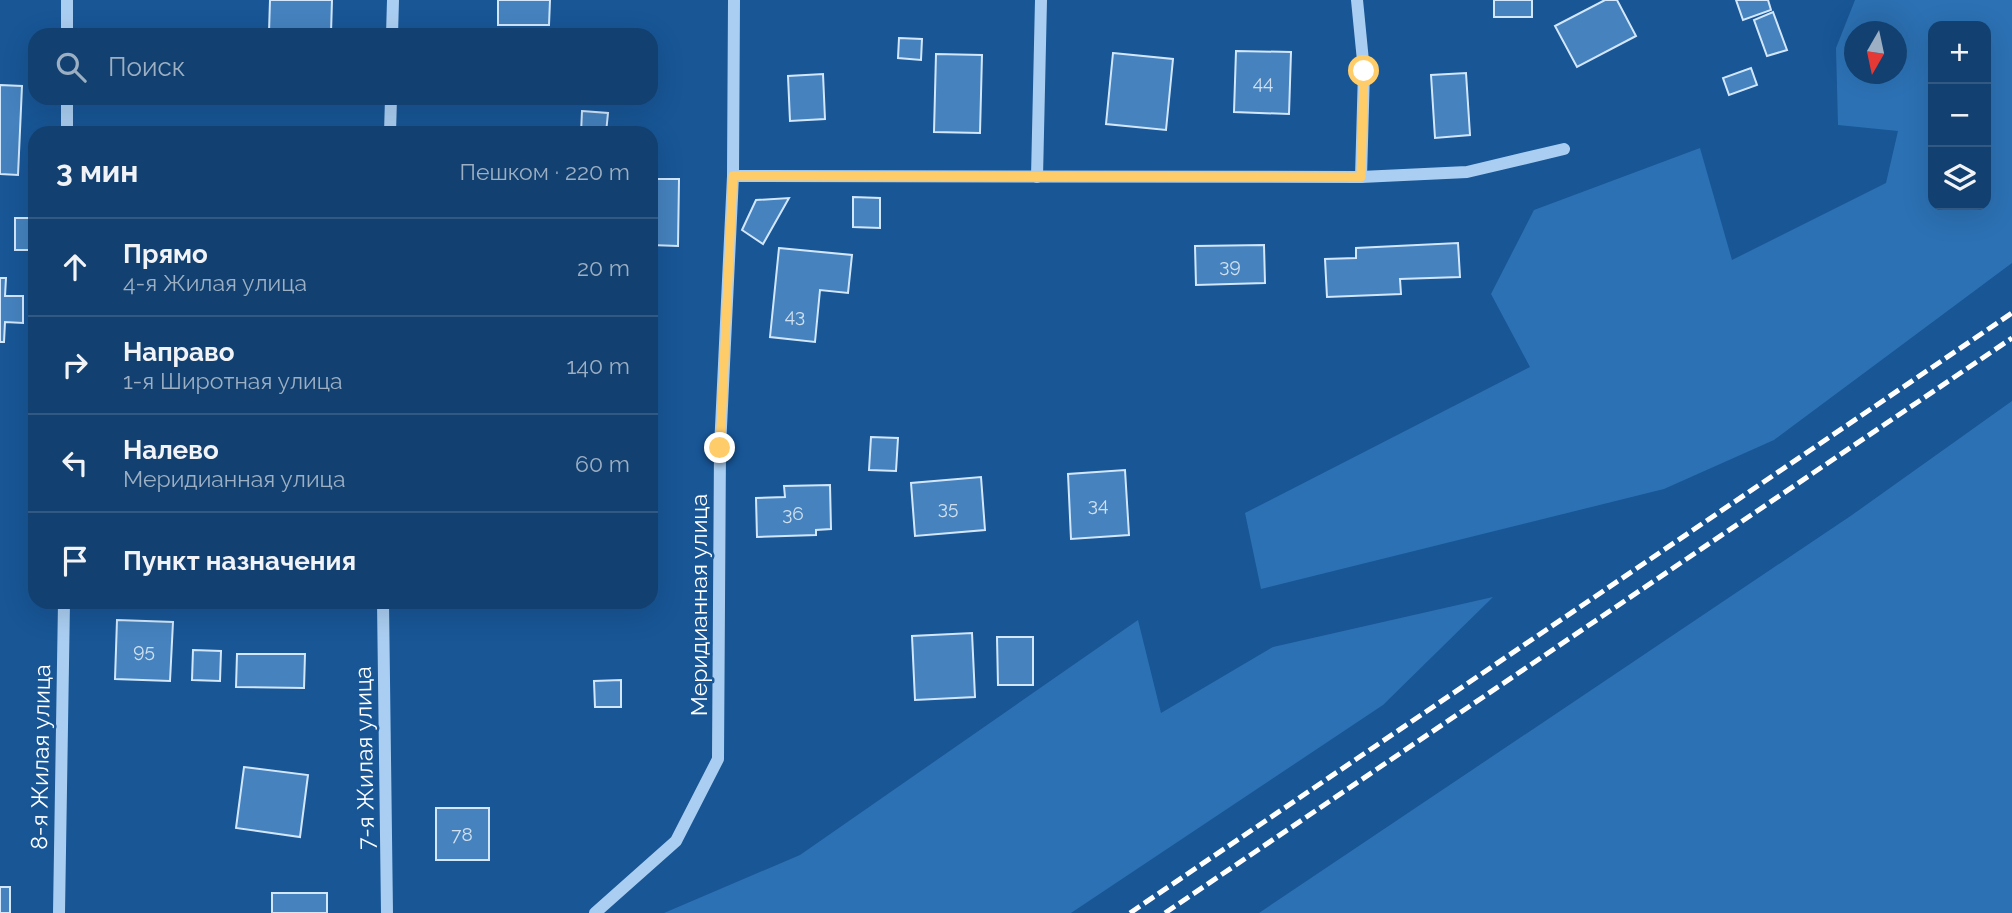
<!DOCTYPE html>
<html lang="ru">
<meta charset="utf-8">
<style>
:root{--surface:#124070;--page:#1b4775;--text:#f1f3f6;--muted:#9cafc3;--line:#315983}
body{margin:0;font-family:Raleway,sans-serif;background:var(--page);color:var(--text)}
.controls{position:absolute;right:21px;top:21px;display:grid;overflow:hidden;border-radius:14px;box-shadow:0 7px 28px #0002}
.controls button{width:63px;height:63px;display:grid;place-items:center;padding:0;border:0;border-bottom:2px solid var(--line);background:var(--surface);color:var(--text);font:35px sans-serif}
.compass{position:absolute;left:1844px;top:21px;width:63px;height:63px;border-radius:50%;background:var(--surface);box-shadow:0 7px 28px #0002;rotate:189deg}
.stop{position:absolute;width:21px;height:21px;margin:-16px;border:5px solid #ffcc6a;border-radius:50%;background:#fff}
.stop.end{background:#ffcc6a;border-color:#fff;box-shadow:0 2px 7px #0008}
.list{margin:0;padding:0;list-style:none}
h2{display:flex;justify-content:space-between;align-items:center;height:91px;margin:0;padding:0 28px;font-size:30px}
h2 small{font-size:23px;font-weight:400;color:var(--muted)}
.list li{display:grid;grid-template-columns:46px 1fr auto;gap:21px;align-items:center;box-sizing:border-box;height:98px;padding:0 28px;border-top:2px solid var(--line)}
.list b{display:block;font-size:26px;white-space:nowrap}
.list p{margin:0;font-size:23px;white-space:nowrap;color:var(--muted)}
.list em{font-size:23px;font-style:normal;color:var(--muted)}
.icon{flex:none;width:38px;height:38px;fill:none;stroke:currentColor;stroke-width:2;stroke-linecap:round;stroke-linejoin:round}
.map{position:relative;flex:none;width:2012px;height:913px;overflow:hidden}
.search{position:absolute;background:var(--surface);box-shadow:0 7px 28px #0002;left:28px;top:28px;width:630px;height:77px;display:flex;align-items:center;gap:18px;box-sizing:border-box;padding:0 24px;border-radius:21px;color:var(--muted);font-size:26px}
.panel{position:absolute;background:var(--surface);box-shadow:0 7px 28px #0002;left:28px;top:126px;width:630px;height:483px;border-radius:21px}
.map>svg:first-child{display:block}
.green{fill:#2c71b4;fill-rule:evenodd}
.building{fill:#4582be;stroke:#d2e7fc;stroke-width:2}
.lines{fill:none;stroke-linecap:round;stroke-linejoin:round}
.minor{stroke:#aacef1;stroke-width:12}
.rail{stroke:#fff;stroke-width:5;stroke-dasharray:12 5;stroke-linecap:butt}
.route{stroke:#ffcc6a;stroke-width:9}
.labels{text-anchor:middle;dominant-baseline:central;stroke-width:5;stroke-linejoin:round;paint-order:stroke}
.number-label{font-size:19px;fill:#d0e0ef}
.street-label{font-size:23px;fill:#fff;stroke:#185696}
</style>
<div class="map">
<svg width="2012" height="913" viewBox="0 0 2012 913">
<rect width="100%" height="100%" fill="#185696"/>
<g class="green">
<path d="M1855,0h157v263l-238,177 -110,49 -403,100 -16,-76 285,-146 -39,-73 43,-84 166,-62 32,112 154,-77 12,-52 -60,-6 -2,-77zM1933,26h53v179h-53zM1854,32h42v42h-42z"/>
<path d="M2012,401v512h-753l593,-398z"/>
<path d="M1493,597l-110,108 -312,208h-407l136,-58 338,-235 23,93 112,-66z"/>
</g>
<g class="building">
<path d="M270,0h62l-1,33 -62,-1z"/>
<path d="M498,0h52l-1,25h-51z"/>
<rect x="1494" y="0" width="38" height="17"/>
<path d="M1605,0h12l19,36 -59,31 -22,-41z"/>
<path d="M1736,0h32l3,10 -28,10z"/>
<path d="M1773,12l14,38 -20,6 -13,-36z"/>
<path d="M899,38l23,1 -1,21 -23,-2z"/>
<path d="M1236,51l55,1 -2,62 -55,-2z"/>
<path d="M1113,53l60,6 -7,71 -60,-6z"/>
<path d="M936,54l46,1 -2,78 -46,-1z"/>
<path d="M1751,68l6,17 -28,10 -6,-17z"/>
<path d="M1466,73l4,62 -35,3 -4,-63z"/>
<path d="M823,74l2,45 -35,2 -2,-45z"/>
<path d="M0,85l22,1 -4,89 -18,-1z"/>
<path d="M582,111l26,2 -2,20h-25z"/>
<path d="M651,179h28l-1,67 -27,-1z"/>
<path d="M853,197l27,1v30l-27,-1z"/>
<path d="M789,198l-26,46 -21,-14 14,-30z"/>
<rect x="15" y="218" width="20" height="32"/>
<path d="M1458,243l2,34 -60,2 1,15 -74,3 -2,-38 31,-1v-10z"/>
<path d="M1264,245l1,38 -69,2 -1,-39z"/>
<path d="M779,248l73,7 -4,38 -28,-3 -5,52 -45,-5z"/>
<path d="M0,278h6l-1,18h18v27l-18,-1 -1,20h-4z"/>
<path d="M871,437l27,1 -2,33 -27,-1z"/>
<path d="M651,462h6l-1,66h-5z"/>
<path d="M1125,470l4,65 -58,4 -3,-65z"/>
<path d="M981,477l4,53 -70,6 -4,-53z"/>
<path d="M830,485l1,44 -15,1v5l-59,2 -1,-39 29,-1 -1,-11z"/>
<path d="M278,602h51v5l-51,-1z"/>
<path d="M117,620l56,2 -3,59 -55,-2z"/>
<path d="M972,633l3,64 -60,3 -3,-64z"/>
<path d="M997,637h36v48h-35z"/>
<path d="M193,650l28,1 -1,30 -28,-1z"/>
<path d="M237,654h68l-1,34 -68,-1z"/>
<path d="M621,680v27h-26l-1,-26z"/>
<path d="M244,767l64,8 -8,62 -64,-9z"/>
<rect x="436" y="808" width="53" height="52"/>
<rect x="0" y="887" width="10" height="26"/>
<rect x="272" y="893" width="55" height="20"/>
</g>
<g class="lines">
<g class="minor">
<path d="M1357,0l7,71 -3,106"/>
<path d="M67,35v-35"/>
<path d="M392,35l1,-35"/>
<path d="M67,133v-35"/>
<path d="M390,133l1,-35"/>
<path d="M733,176l628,1 106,-5 97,-23"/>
<path d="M1037,177l4,-177"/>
<path d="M383,602l4,311"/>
<path d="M59,913l5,-311"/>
<path d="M595,913l81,-72 42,-82 2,-311 13,-272 1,-176"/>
</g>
<g class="rail">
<path d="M1130,913l882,-600"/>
<path d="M1165,913l847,-575"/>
</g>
</g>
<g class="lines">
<path class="route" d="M720,448l13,-272 628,1 3,-106"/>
</g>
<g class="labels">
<g class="number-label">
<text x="1263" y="82">44</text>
<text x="1230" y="265">39</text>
<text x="795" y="315">43</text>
<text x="1098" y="504">34</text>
<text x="948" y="507">35</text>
<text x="793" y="513">36</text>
<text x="144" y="650">95</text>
<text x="462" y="834">78</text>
</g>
<g class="street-label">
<text transform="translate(698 605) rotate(-90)">Меридианная улица</text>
<text transform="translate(40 757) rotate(-89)">8-я Жилая улица</text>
<text transform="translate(364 758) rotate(-91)">7-я Жилая улица</text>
</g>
</g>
</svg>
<div class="controls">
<button>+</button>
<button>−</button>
<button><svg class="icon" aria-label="layers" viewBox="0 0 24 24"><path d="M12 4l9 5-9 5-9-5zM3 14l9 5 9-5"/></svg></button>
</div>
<svg class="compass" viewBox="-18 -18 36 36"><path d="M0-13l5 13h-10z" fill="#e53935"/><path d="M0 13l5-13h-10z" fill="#9cafc3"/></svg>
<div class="stop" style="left:1364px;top:71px"></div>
<div class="stop end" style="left:720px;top:448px"></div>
<div class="search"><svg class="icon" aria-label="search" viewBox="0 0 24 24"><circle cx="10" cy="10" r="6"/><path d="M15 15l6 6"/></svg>Поиск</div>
<section class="panel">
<h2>3 мин<small>Пешком · 220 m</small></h2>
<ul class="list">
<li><svg class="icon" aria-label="ahead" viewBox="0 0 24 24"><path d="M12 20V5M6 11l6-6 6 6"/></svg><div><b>Прямо</b><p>4-я Жилая улица</p></div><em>20 m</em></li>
<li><svg class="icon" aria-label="right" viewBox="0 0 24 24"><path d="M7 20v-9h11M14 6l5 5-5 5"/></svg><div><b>Направо</b><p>1-я Широтная улица</p></div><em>140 m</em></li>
<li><svg class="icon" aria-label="left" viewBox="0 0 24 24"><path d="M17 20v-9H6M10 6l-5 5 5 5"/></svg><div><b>Налево</b><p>Меридианная улица</p></div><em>60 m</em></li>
<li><svg class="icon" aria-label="arrive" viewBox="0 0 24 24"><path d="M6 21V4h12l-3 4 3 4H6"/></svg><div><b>Пункт назначения</b></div></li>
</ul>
</section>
</div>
